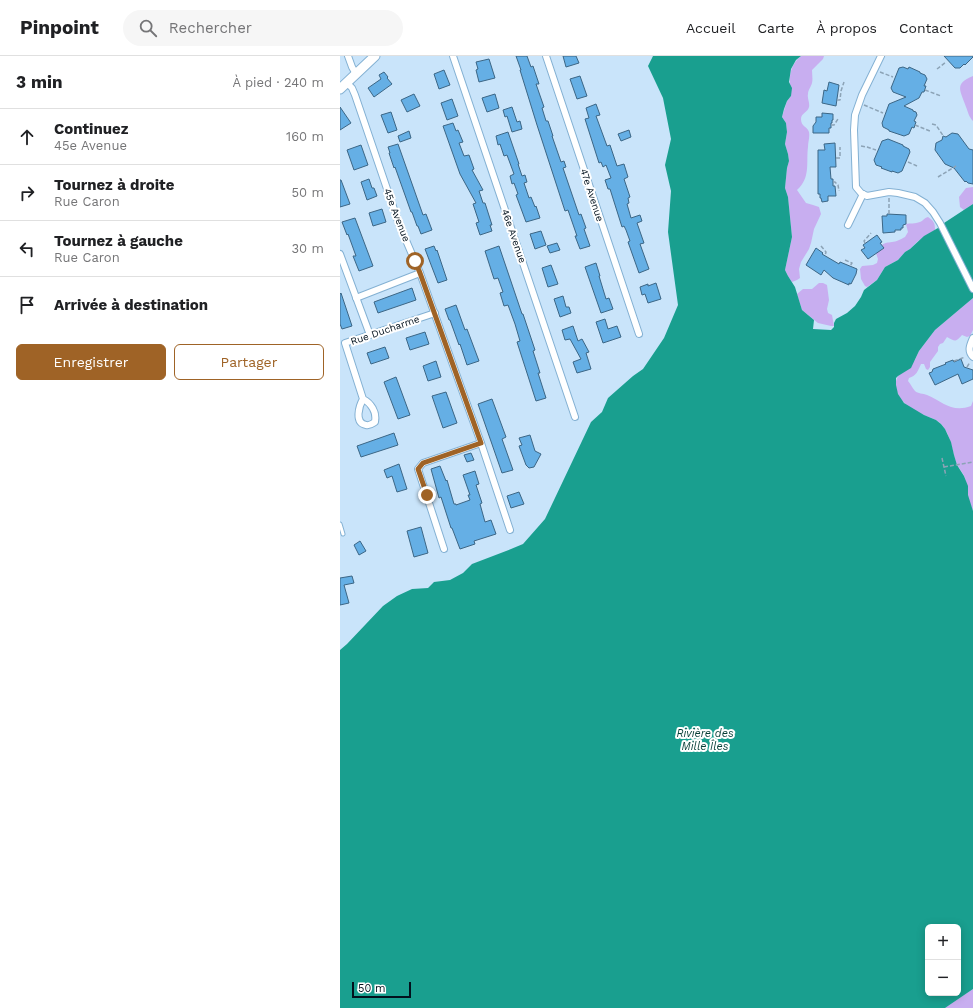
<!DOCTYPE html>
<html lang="fr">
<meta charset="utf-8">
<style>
:root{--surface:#fff;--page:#f6f6f6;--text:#202124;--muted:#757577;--line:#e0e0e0;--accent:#9f6326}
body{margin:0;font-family:"Work Sans",sans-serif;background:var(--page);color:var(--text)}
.controls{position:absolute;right:12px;bottom:12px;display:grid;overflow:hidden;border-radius:6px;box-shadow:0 2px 10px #0003}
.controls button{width:36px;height:36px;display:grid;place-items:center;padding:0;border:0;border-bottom:1px solid var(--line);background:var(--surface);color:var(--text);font:20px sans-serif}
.scale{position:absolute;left:12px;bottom:10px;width:59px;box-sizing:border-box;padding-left:4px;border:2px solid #02111d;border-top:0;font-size:11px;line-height:14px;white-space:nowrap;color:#02111d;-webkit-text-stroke:3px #fff;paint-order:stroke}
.stop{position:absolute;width:12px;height:12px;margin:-9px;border:3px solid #9f6326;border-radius:50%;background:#fff}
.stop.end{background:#9f6326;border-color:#fff;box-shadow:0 1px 4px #0008}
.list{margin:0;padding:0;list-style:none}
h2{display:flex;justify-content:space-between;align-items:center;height:52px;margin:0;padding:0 16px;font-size:17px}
h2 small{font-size:13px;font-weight:400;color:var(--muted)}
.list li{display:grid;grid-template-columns:26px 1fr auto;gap:12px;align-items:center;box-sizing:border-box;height:56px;padding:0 16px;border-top:1px solid var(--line)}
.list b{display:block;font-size:15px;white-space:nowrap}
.list p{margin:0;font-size:13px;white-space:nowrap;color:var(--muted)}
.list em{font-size:13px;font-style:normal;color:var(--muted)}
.actions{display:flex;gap:8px;padding:12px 16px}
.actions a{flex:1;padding:9px 0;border:1px solid var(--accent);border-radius:6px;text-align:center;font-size:14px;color:var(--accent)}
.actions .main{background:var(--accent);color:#fff}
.icon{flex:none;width:22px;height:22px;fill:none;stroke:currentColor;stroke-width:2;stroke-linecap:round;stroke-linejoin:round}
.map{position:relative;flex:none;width:633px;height:952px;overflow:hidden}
header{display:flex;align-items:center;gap:24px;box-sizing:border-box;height:56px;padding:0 20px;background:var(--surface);border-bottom:1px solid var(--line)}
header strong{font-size:19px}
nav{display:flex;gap:22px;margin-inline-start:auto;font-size:14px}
.search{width:280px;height:36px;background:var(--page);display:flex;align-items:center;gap:10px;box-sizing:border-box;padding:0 14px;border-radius:22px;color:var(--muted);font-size:15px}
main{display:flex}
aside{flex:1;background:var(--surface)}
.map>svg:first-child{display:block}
.green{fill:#c8aef0}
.water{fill:#199f8f;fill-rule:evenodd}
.building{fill:#65afe5;stroke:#3c6685}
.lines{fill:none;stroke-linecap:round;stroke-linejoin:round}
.service-casing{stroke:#84b1d3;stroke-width:5}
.minor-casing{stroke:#84b1d3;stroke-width:8}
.secondary-casing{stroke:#84b1d3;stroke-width:11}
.path{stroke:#8ca3b6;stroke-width:1.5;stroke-dasharray:4 2;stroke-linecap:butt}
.service{stroke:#fff;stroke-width:3}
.minor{stroke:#fff;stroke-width:6}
.secondary{stroke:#fff;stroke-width:9}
.route{stroke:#9f6326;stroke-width:5}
.labels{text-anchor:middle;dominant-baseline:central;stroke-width:4;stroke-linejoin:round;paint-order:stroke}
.street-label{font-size:10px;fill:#02111d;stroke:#fff}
.water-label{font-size:11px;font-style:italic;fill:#073f38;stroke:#fff}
</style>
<header>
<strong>Pinpoint</strong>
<div class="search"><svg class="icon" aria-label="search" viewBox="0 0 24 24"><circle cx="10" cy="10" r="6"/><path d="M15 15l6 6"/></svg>Rechercher</div>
<nav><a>Accueil</a><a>Carte</a><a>À propos</a><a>Contact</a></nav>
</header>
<main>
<aside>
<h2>3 min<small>À pied · 240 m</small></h2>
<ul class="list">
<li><svg class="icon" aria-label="ahead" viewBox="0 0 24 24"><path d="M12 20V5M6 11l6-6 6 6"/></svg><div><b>Continuez</b><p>45e Avenue</p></div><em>160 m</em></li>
<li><svg class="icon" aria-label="right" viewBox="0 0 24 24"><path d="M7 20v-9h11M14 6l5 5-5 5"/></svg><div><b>Tournez à droite</b><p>Rue Caron</p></div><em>50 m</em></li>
<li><svg class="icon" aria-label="left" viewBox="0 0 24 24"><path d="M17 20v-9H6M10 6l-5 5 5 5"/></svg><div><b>Tournez à gauche</b><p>Rue Caron</p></div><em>30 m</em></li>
<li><svg class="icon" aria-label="arrive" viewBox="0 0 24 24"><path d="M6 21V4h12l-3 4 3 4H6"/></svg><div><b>Arrivée à destination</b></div></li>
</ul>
<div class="actions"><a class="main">Enregistrer</a><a>Partager</a></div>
</aside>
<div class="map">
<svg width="633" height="952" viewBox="0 0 633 952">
<rect width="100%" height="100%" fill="#c9e4fa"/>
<g class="green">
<path d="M461,0h23l-1,3 -11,11c0,4 1,9 0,13 -1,4 -4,7 -4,11 -1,4 2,9 1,13 -1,5 -8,6 -8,12 0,8 6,7 8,13 1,5 -1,10 -1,15 -2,15 3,31 -11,43l9,13 7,2 6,2 2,7 -7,15 -3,14 -2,6 -8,13 -2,7 1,9 -3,2 -5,2 -4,-6 -3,-6 7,-33 -4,-40 -3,-9 2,-20 2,-7 -1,-7 -3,-10 2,-12 -1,-9 -4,-6 5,-16 4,-5c-2,-16 -3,-29 10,-40z"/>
<path d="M633,20v45c-4,-4 -5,-9 -7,-14 -5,-16 -13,-23 7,-31z"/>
<path d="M633,131v17l-9,6 -4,-3 -1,-10 7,-9z"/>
<path d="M588,161c6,4 7,6 7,13l-17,11 -8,8 -5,3 -7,8 -13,7 -8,13 -10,7 -2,-1 -4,-7 -1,-10 2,-3 11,-1 4,-2 1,-4 -2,-6 8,-5 -2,-3c4,-3 5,-2 10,-3 4,0 9,-3 13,-5l3,-5 -2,-8c4,-1 9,0 14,-2 3,-1 4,-4 8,-5z"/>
<path d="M479,227h4l4,2 2,15 -2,9 1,4 4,2 2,11h-3l-13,-3 -16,-13 -5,-16 6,-5h9z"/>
<path d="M633,242v32l-3,6 -3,1 -5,-2c-7,8 -7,6 -15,2l-4,6 -3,1 -2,3v4l-8,11v5l-2,3 -2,-1 -2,-5h-3c-3,7 -5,12 -12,14l-1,3c3,3 4,7 7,10 3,3 8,2 12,4 16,7 25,18 44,11l2,-5v110c-2,-5 -4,-10 -5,-15 -1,-6 -1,-12 -3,-18 -2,-6 -7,-10 -9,-16 -4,-12 -5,-26 -14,-37 -4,-5 -10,-7 -16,-9 -13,-6 -27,-13 -30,-28 -1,-4 0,-8 2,-12l17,-16 4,-9 16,-21z"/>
<path d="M633,933v19h-28l1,-1z"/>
</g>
<path class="water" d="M313,0h148l-5,4 -5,9 -2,13 3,6 -1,8 -4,5 -3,8 -2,8 4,6 1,9 -2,12 3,10 1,7 -2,7 -2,20 3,9 4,40 -7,33 3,6 7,11 7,23 12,10 -1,9 18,1 3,-3v-4l2,-4 11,-6 8,-7 6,-9 3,-7 13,-10 8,-13 13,-7 7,-8 5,-3 14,-13 14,-8 6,-5 29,-19v94l-38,32 -16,21 -8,17 -13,8 -2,2v7l2,9 6,9 20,12 12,5 5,4 4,5 6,13 3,13 3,10 7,11 4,10v9l5,16v478l-28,19h-605v-358l7,-6 36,-38 14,-10 15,-7 16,-1 6,-6 16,-2 13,-7 9,-9 39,-15 12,-5 22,-25 46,-97 11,-10 6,-14 25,-22 10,-7 21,-31 14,-33 -10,-73 3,-41 -6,-26 6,-26 -8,-41 -15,-32zM588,871h30v66h-30z"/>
<g class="building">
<path d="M176,0h11l4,11 2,-1 6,18h-3l8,23 -2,1 4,13h2l5,15h-1l9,26 3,-1 2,6 -3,1 16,47 2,-1 5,14 -2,1 6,17 -10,3 -5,-13h2l-9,-26 -3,1 -28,-86 -17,-55h1z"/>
<path d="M223,0h13l3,7 -13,4z"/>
<path d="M604,0h29v1l-8,8 -1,-1 -4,4h-5z"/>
<path d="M149,3l6,19 -16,4 -3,-12 2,-1 -2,-7z"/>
<path d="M563,11l5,2 1,-2 11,5v1l5,2 2,4 -3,7h2l-2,6h-2l-3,6 -15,8 9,4v1l3,1 1,3 -3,6 2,1 -2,6 -2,-1 -3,7 -5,2 -15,-5v-1l-6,-3 -1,-4 7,-19 17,-7 -13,-5 -2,-4 8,-20z"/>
<path d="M104,14l6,15 -11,4 -5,-15z"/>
<path d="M44,16l4,5 -1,1 5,6 -18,13 -6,-9 13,-9 -2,-4z"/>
<path d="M240,20l7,20 -10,3 -7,-20z"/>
<path d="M489,26l10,3 -3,21 -14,-3 2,-13 3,1z"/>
<path d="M74,38l6,12 -13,6 -6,-12z"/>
<path d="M155,38l4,14 -12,4 -5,-14z"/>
<path d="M112,43l6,17 -11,4 -6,-17z"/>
<path d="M256,48l4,11 -4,1 11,30 3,-1 7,21 7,-2 4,13 -4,2 6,18 -2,1 1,5 -2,1 4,14 9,-3 2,6 -5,2 7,20 -4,1 9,25 -10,4 -11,-31 2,-1 -4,-11 -2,-4 -2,1 -12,-38h-2l-3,-9 6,-2 -5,-13 -3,2 -2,-5 -2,1 -14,-44 4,-1 -3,-10z"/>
<path d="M0,51l11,16 -11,7z"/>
<path d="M172,51l5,15 3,-1 2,8 -10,3 -5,-16 -2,1 -2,-7z"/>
<path d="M51,56l6,18 -9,3 -7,-18z"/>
<path d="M482,57l11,1v6h-1v3h-1v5h-2v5h-16v-7l3,-4v-5h6z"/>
<path d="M113,67l3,8 2,-1 5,12 -4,1 5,13 5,-1 5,14 -2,1 11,20 -4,1 4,12h2l7,22h-2l2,6 -12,4 -4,-12 3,-1 -6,-18 3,-1 -16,-29 -17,-48z"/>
<path d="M289,74l2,7 -10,4 -3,-7z"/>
<path d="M69,75l2,7 -11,4 -2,-6z"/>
<path d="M168,76l11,32h-1l4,12 3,-1 2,7 -3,1 5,15 2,-1 4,10 1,-1 4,12 -14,4 -10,-27 2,-1 -4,-11 -2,1 -2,-8 4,-2 -7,-19 -3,1 -4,-12 -2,1 -2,-9z"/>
<path d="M612,77l6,1 11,15 4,1v34l-5,-1 -2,-2 -1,1 -11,-14 -9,-4 -10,-14 1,-7 6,-3 1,-4 3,1z"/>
<path d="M548,83l15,6v1l6,3 1,3 -8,19 -4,2 -6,-2v1l-11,-4 1,-1 -6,-2 -2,-5 8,-19z"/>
<path d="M495,87l1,24h-6l1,12h2v7h2l1,10h-8v5l-6,1 -1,-4h-1v-4h-2v-44h7l-1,-6z"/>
<path d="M58,88l25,71 3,-1 6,16 -11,4 -3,-8h-1l-5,-14h-1l-16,-45 -1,1 -5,-15h1l-2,-6z"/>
<path d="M21,89l7,20 -14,5 -7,-20z"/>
<path d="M29,123l3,9h2l3,8 -10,4 -6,-18z"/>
<path d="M0,124h1l9,24 -10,3z"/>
<path d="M42,153l4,13 -13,4 -4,-13z"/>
<path d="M547,158l19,1v9l-3,1v3h-2v2h-6v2l-12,1 -1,-17h5z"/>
<path d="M15,162l18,48 -14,5 -6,-15h3l-8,-22 -1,1 -5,-13z"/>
<path d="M201,175l5,14 -11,4 -5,-15z"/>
<path d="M537,179l5,7 -2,1 4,5 -16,11 -7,-9 4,-2 -2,-3z"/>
<path d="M217,187l3,7 -10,3 -3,-7z"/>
<path d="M94,190l2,5 1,-1 10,30 -9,3 -13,-34z"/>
<path d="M159,190l23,68h1l12,36 -2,1 7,22h-2l8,25 -10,3 -19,-59 3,-1 -5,-17 -7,-19 -4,1 -4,-13 3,-1 -5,-14 -4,1 -9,-28z"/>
<path d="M476,192l7,5 -1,1 17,10 1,-2 17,7 -1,5 -5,10 -2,-1v2l-16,-7 -9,-8 -3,5 -15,-10z"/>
<path d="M256,207l4,13h-1l7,23 3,-1 4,11 -12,4 -16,-46z"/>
<path d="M211,209l7,19 -10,3 -6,-19z"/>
<path d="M316,227l5,16 -13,4 -3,-9 -3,1 -2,-8 8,-3v2z"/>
<path d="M72,232l4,12 -38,13 -4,-11z"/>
<path d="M1,237l11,33 -10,3 -2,-5v-30z"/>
<path d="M223,240l3,11h3l2,6 -11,4 -6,-18z"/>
<path d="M116,249l9,25 2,-1 12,32 -12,4 -7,-21 -1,1 -9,-25h-1l-4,-11z"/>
<path d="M265,263l3,10 9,-3 4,11 -18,6 -7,-21z"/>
<path d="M233,270l5,15 4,-2 7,13 -3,1 5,16 -14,4 -4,-11 8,-3 -11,-20 -5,1 -3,-10z"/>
<path d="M85,276l4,12 -19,6 -4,-12z"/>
<path d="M45,291l4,11 -18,6 -4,-11z"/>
<path d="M621,303l3,8 9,3v9l-11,5 -4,-10 -23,11 -6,-12 3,-1 1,-3 13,-5 -1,-1 8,-3 1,2z"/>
<path d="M96,305l5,16 -13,4 -5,-15z"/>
<path d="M56,321l14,38 -12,4 -14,-37z"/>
<path d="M106,336l11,31 -14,5 -11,-32z"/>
<path d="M152,343l14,38 -4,2 11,31 -11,3 -24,-69z"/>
<path d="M54,377l4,12 -37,12 -4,-11z"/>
<path d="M190,379l5,16 6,3 -7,13 -5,1 -3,-3 -7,-19 3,-1 -3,-7z"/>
<path d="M131,397l3,7 -7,2 -3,-7z"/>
<path d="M59,408l8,25 -10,3 -5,-16 -5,2 -3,-8z"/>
<path d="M100,410l6,15 1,-1 7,24h2v1l14,-5 -2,-5h2l-7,-20 12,-4 4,13 -3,1 6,18 -2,1 5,18 6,-2 5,14 -22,7 1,3 -15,5 -8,-21h-1l-10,-31 -2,1 -8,-29z"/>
<path d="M179,436l5,12 -13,4 -4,-12z"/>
<path d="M81,471l7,26 -14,4 -7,-26z"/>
<path d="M20,485l6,10 -7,4 -5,-10z"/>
<path d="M12,520l2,7 -10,2 5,18 -9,2v-27z"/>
</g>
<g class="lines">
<g class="service-casing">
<path id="service" d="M0,468l3,10"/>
</g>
<g class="minor-casing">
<g id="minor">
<path d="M8,0l4,11 4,7"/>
<path d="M113,0l122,361"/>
<path d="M206,0l93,278"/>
<path d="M541,0l-19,39 -7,20 -1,15 2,57 5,6 6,3 22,-4 9,1 17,4 10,6 8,9 7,11 33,66"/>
<path d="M7,27l5,5 3,7 44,129 21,49 61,170 29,87"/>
<path d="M508,169l15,-31"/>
<path d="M0,198l30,81"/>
<path d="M16,242l64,-25"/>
<path d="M633,282c-3,7 -6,13 0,19"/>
<path d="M23,343c-4,7 -9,24 3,26 4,1 6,-1 9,-3 2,-10 -4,-19 -12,-23l-18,-56 90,-30"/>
<path d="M104,493l-26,-80 5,-6 58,-20"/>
</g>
</g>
<g class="secondary-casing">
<path id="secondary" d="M0,33l35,-33"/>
</g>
<g class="path">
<path d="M597,13l9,-7"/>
<path d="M540,16l13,5"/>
<path d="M585,34l16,6"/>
<path d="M497,44h3l1,-9 3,-9"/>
<path d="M524,49l19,8"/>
<path d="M592,68l4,1 8,12"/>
<path d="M491,69h3l4,-6"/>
<path d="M575,69l15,6"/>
<path d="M521,90l6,1 9,3"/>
<path d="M496,102h4v-11"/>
<path d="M568,106l9,4"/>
<path d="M598,121l18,-11"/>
<path d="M493,126h2l3,3 1,6"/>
<path d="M549,158v-16"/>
<path d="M525,187l-1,-2 7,-8"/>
<path d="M481,190l5,6 -1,4"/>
<path d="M505,204l7,3 -2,3"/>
<path d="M614,305l11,-4"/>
<path d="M627,311l3,-5"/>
<path d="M602,402l4,18"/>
<path d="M604,411l29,-5"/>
</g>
<use href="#service" class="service"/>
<use href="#minor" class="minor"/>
<use href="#secondary" class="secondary"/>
</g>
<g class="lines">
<path class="route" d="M75,205l5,12 61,170 -58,20 -5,6 9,26"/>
</g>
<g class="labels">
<g class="street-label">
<text transform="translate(252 139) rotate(72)">47e Avenue</text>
<text transform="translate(57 159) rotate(69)">45e Avenue</text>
<text transform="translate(174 180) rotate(71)">46e Avenue</text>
<text transform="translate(45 274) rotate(-19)">Rue Ducharme</text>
</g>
<g class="water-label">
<text x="365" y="677">Rivière des<tspan x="365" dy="13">Mille Îles</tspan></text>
</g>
</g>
</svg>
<div class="controls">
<button>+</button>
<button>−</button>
</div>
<div class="scale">50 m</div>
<div class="stop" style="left:75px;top:205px"></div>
<div class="stop end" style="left:87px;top:439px"></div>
</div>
</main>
